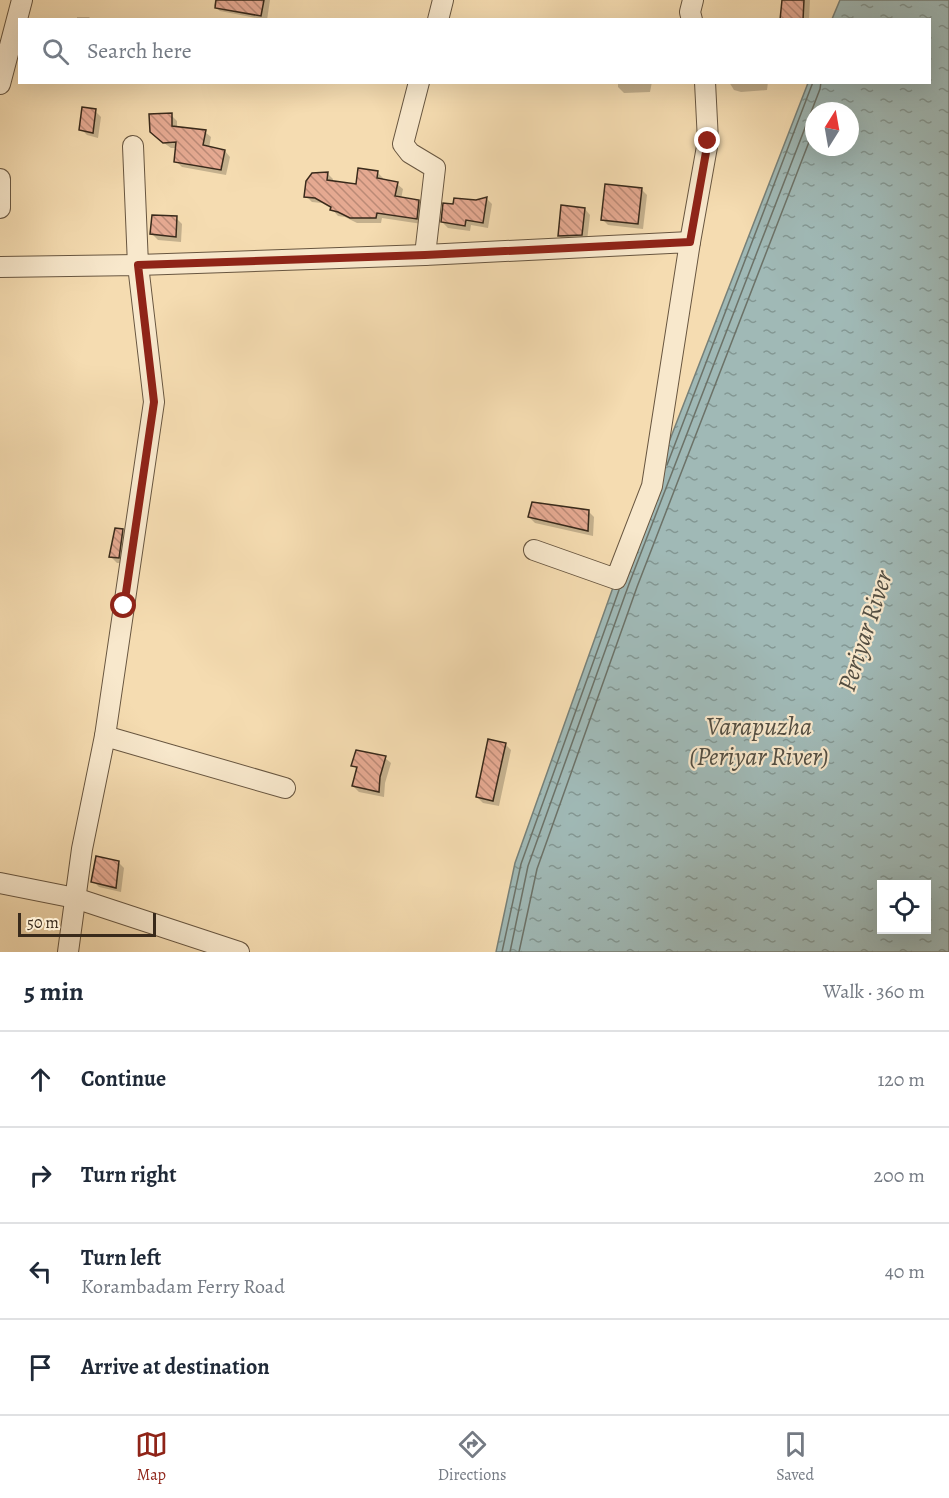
<!DOCTYPE html>
<meta charset="utf-8">
<style>
:root{--surface:#fff;--page:#f2f2f3;--text:#1f2937;--muted:#747a83;--line:#e0e1e3;--accent:#8f2418}
body{margin:0;font-family:Alegreya,serif;background:var(--page);color:var(--text)}
.controls{position:absolute;right:18px;bottom:18px;display:grid;overflow:hidden;border-radius:0px;box-shadow:0 6px 24px #0002}
.controls button{width:54px;height:54px;display:grid;place-items:center;padding:0;border:0;border-bottom:2px solid var(--line);background:var(--surface);color:var(--text);font:30px sans-serif}
.compass{position:absolute;left:805px;top:102px;width:54px;height:54px;border-radius:50%;background:var(--surface);box-shadow:0 6px 24px #0002;rotate:11deg}
.scale{position:absolute;left:18px;bottom:15px;width:138px;box-sizing:border-box;padding-left:6px;border:3px solid #392a1b;border-top:0;font-size:16px;line-height:21px;white-space:nowrap;color:#392a1b;-webkit-text-stroke:4px #f8e8cc;paint-order:stroke}
.stop{position:absolute;width:18px;height:18px;margin:-14px;border:4px solid #8f2418;border-radius:50%;background:#fff}
.stop.end{background:#8f2418;border-color:#fff;box-shadow:0 2px 6px #0008}
.list{margin:0;padding:0;list-style:none}
h2{display:flex;justify-content:space-between;align-items:center;height:78px;margin:0;padding:0 24px;font-size:26px}
h2 small{font-size:20px;font-weight:400;color:var(--muted)}
.list li{display:grid;grid-template-columns:39px 1fr auto;gap:18px;align-items:center;box-sizing:border-box;height:96px;padding:0 24px;border-top:2px solid var(--line)}
.list b{display:block;font-size:22px;white-space:nowrap}
.list p{margin:0;font-size:20px;white-space:nowrap;color:var(--muted)}
.list em{font-size:20px;font-style:normal;color:var(--muted)}
.icon{flex:none;width:33px;height:33px;fill:none;stroke:currentColor;stroke-width:2;stroke-linecap:round;stroke-linejoin:round}
.map{position:relative;flex:none;width:949px;height:952px;overflow:hidden}
.search{position:absolute;background:var(--surface);box-shadow:0 6px 24px #0002;left:18px;right:18px;top:18px;height:66px;display:flex;align-items:center;gap:15px;box-sizing:border-box;padding:0 21px;border-radius:0px;color:var(--muted);font-size:22px}
.sheet{height:462px;background:var(--surface)}
nav{display:flex;justify-content:space-around;align-items:center;box-sizing:border-box;height:84px;border-top:2px solid var(--line);background:var(--surface);font-size:16px;color:var(--muted)}
nav a{display:grid;justify-items:center;gap:3px}
nav .on{color:var(--accent)}
.map>svg:first-child{display:block}
.water{fill:url(#water-ripples);stroke:#778078;stroke-width:1.5;fill-rule:evenodd}
.shadow{fill:#0003}
.lines{fill:none;stroke-linecap:round;stroke-linejoin:round}
.shore{stroke:#6c7268;stroke-width:1.5}
.building{fill:url(#building-back-hatch);stroke:#392a1b;stroke-width:1.5}
.minor-casing{stroke:#685640;stroke-width:22}
.minor{stroke:#f8e8cc;stroke-width:20}
.route{stroke:#8f2418;stroke-width:8}
.labels{text-anchor:middle;dominant-baseline:central;stroke-width:4.5;stroke-linejoin:round;paint-order:stroke}
.water-label{font-size:26px;font-style:italic;fill:#534e42;stroke:#f8e8cc}
</style>
<div class="map">
<svg width="949" height="952" viewBox="0 0 949 952">
<defs>
<pattern id="water-ripples" width="26" height="14" patternUnits="userSpaceOnUse" patternTransform="scale(1.5)"><rect width="26" height="14" fill="#a0b9b6"/><path d="M2 4q2-2 4 0t4 0M15 11q2-2 4 0t4 0" fill="none" stroke="#839793"/></pattern>
<pattern id="building-back-hatch" width="6" height="6" patternUnits="userSpaceOnUse" patternTransform="scale(1.5)"><rect width="6" height="6" fill="#e5a991"/><path d="M-1 5l2 2M0 0l6 6M5-1l2 2" fill="none" stroke="#bb8a76"/></pattern>
</defs>
<rect width="100%" height="100%" fill="#f5dcb1"/>
<filter id="stains"><feTurbulence type="fractalNoise" baseFrequency=".00333" numOctaves="4"/><feColorMatrix values="0 0 0 0 .2 0 0 0 0 .09 0 0 0 0 .02 0 0 0 .5 -.17"/></filter>
<radialGradient id="worn" r=".72"><stop offset=".6" stop-color="#630" stop-opacity="0"/><stop offset="1" stop-color="#630" stop-opacity=".3"/></radialGradient>
<path class="water" d="M840,0h109v952h-453l19,-89 101,-284 192,-496 122,-1v-62l-98,-1zM814,111h36v36h-36zM882,884h44v46h-44z"/>
<g class="shadow">
<path d="M215,0h55l-3,20 -47,-9 -6,-5z"/>
<path d="M783,0h27l-1,20h-27z"/>
<path d="M77,17h12l2,2 47,1h-61z"/>
<path d="M618,82h34l-2,10 -26,1 -6,-6z"/>
<path d="M729,82h39l-1,8 -26,2 -7,-2z"/>
<path d="M95,111l6,6 -3,21 -11,-3 -6,-6z"/>
<path d="M171,115l6,6v7l28,4 6,5 -2,11 16,3 5,6 -4,18 -44,-8 -6,-6 1,-13h-6l-14,-10z"/>
<path d="M377,172l6,6v3l14,3 6,5 -2,10 18,2 5,6 -2,17 -40,-6 -1,5h-24l-12,-6 -7,-1 -6,-7 -10,-6 -10,-1 -6,-6 21,-23 6,6v3l24,4z"/>
<path d="M641,189l6,6 -4,34 -35,-4 -6,-6z"/>
<path d="M487,199l5,5 -4,24 -17,-3 -1,6 -22,-3 -6,-6 12,-16z"/>
<path d="M585,209l5,6 -3,26 -22,1 -6,-6z"/>
<path d="M176,218l6,6 -1,18 -23,-2 -6,-6z"/>
<path d="M588,511l6,6 -1,19 -58,-13 -6,-6z"/>
<path d="M123,531l5,5 -4,27h-7l-6,-6z"/>
<path d="M505,744l6,6 -12,56 -16,-3 -6,-6z"/>
<path d="M385,758l6,5 -6,20 -1,14 -25,-5 -6,-6 4,-16 -4,-5z"/>
<path d="M118,862l6,6 -3,24 -22,-5 -6,-6z"/>
</g>
<g class="lines">
<g class="shore">
<path d="M667,465l146,-383"/>
<path d="M502,952l19,-88 98,-274"/>
<path d="M510,952l18,-86 101,-282 191,-495 1,-7"/>
<path d="M519,952l18,-83 100,-282 177,-458"/>
</g>
</g>
<g class="building">
<path d="M216,0h48l-3,16 -46,-8z"/>
<path d="M782,0h22l-1,20h-23z"/>
<path d="M82,107l14,2 -3,24 -14,-3z"/>
<path d="M172,113v13l34,4 -3,15 22,5 -4,20 -47,-8 2,-20 -13,1 -13,-11 -1,-18z"/>
<path d="M358,168l20,3 -1,7 21,4 -3,14 24,4 -2,19 -40,-6 -1,5h-26l-12,-6 -8,-2 1,-3 -16,-9 -11,-1 2,-16 6,-8 16,-1 -1,8 29,4z"/>
<path d="M605,184l37,4 -4,36 -37,-4z"/>
<path d="M487,197l-4,26 -17,-3 -1,6 -24,-4 2,-19 10,1 1,-6 22,2z"/>
<path d="M561,205l24,3 -3,27 -24,1z"/>
<path d="M152,215l25,1 -1,21 -26,-3z"/>
<path d="M532,502l57,8 -1,21 -60,-14z"/>
<path d="M115,528l8,1 -4,29 -10,-1z"/>
<path d="M488,739l18,4 -13,58 -17,-4z"/>
<path d="M356,750l30,6 -6,21 -1,15 -27,-6 5,-19 -6,-1z"/>
<path d="M96,856l23,5 -3,27 -25,-6z"/>
</g>
<g class="lines">
<g class="minor-casing">
<g id="minor">
<path d="M438,20l5,-20"/>
<path d="M692,20l-2,-8 3,-12"/>
<path d="M419,82l-16,62 7,9 25,15 -10,87"/>
<path d="M0,84l22,-84"/>
<path d="M133,146l5,119 287,-10 265,-13 -38,244 -36,93 -82,-29"/>
<path d="M0,179v29"/>
<path d="M690,242l18,-101 -3,-59"/>
<path d="M0,267l138,-2 16,137 -49,334 -23,113 -14,103"/>
<path d="M105,736l180,52"/>
<path d="M0,883l75,15 164,54"/>
</g>
</g>
<use href="#minor" class="minor"/>
</g>
<g class="lines">
<path class="route" d="M124,606l30,-204 -16,-137 287,-10 265,-13 18,-101"/>
</g>
<g class="labels">
<g class="water-label">
<text transform="translate(865 631) rotate(-72)">Periyar River</text>
<text x="759" y="726">Varapuzha<tspan x="759" dy="30">(Periyar River)</tspan></text>
</g>
</g>
<rect width="100%" height="100%" filter="url(#stains)"/>
<rect width="100%" height="100%" fill="url(#worn)"/>
</svg>
<div class="controls">
<button><svg class="icon" aria-label="locate" viewBox="0 0 24 24"><circle cx="12" cy="12" r="6"/><path d="M12 2v4M12 18v4M2 12h4M18 12h4"/></svg></button>
</div>
<svg class="compass" viewBox="-18 -18 36 36"><path d="M0-13l5 13h-10z" fill="#e53935"/><path d="M0 13l5-13h-10z" fill="#747a83"/></svg>
<div class="scale">50 m</div>
<div class="stop" style="left:124px;top:606px"></div>
<div class="stop end" style="left:708px;top:141px"></div>
<div class="search"><svg class="icon" aria-label="search" viewBox="0 0 24 24"><circle cx="10" cy="10" r="6"/><path d="M15 15l6 6"/></svg>Search here</div>
</div>
<section class="sheet">
<h2>5 min<small>Walk · 360 m</small></h2>
<ul class="list">
<li><svg class="icon" aria-label="ahead" viewBox="0 0 24 24"><path d="M12 20V5M6 11l6-6 6 6"/></svg><div><b>Continue</b></div><em>120 m</em></li>
<li><svg class="icon" aria-label="right" viewBox="0 0 24 24"><path d="M7 20v-9h11M14 6l5 5-5 5"/></svg><div><b>Turn right</b></div><em>200 m</em></li>
<li><svg class="icon" aria-label="left" viewBox="0 0 24 24"><path d="M17 20v-9H6M10 6l-5 5 5 5"/></svg><div><b>Turn left</b><p>Korambadam Ferry Road</p></div><em>40 m</em></li>
<li><svg class="icon" aria-label="arrive" viewBox="0 0 24 24"><path d="M6 21V4h12l-3 4 3 4H6"/></svg><div><b>Arrive at destination</b></div></li>
</ul>
</section>
<nav>
<a class="on"><svg class="icon" aria-label="map" viewBox="0 0 24 24"><path d="M3 6l6-2 6 2 6-2v14l-6 2-6-2-6 2zM9 4v14M15 6v14"/></svg>Map</a>
<a><svg class="icon" aria-label="directions" viewBox="0 0 24 24"><path d="M12 3l9 9-9 9-9-9zM9 14v-3h6M13 9l2 2-2 2"/></svg>Directions</a>
<a><svg class="icon" aria-label="saved" viewBox="0 0 24 24"><path d="M7 4h10v16l-5-4-5 4z"/></svg>Saved</a>
</nav>
